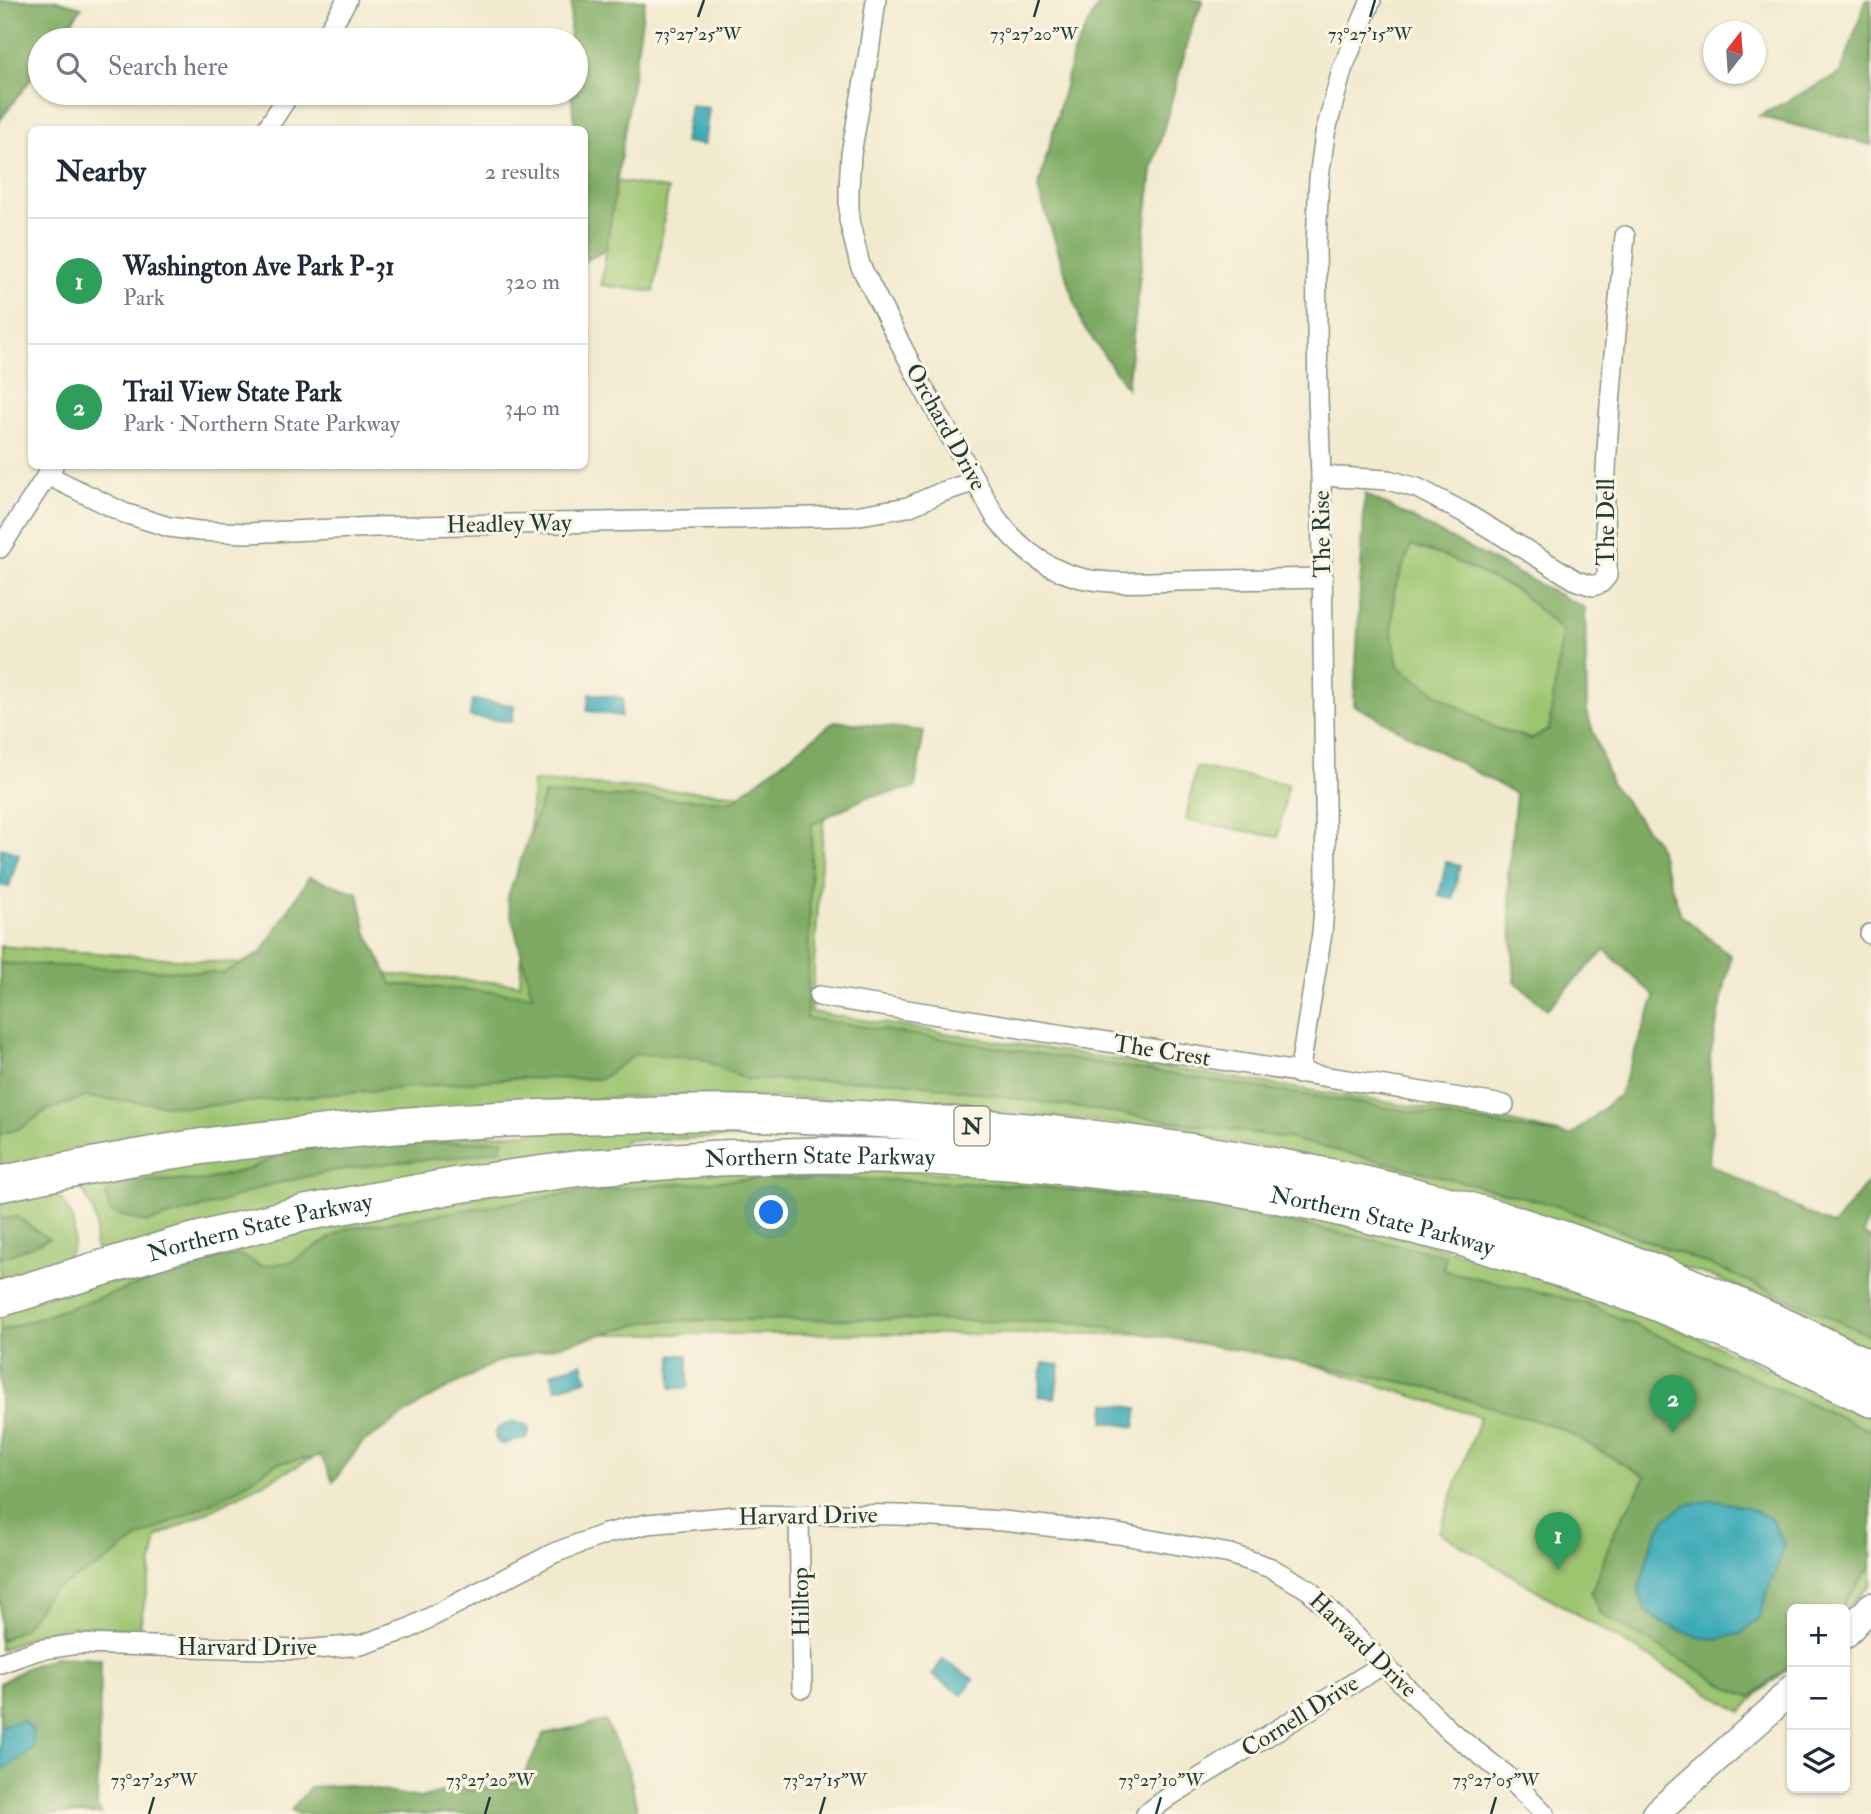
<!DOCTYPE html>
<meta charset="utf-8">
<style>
:root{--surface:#fff;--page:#f2f2f3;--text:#1f2937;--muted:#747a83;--line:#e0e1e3;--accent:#1f6fb2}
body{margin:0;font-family:"IM FELL Double Pica",serif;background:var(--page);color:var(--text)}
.controls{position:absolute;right:21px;bottom:21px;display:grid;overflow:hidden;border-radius:10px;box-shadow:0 2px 5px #0004}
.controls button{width:63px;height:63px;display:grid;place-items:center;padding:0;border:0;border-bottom:2px solid var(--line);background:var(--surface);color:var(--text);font:35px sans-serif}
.compass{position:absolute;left:1703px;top:21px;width:63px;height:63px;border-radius:50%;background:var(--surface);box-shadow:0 2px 5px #0004;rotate:17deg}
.you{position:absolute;left:772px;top:1213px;width:24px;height:24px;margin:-18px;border:5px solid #fff;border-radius:50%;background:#1a73e8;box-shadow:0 0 0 10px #1a73e833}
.badge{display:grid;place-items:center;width:46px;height:46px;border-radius:50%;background:var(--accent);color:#fff;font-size:23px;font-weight:700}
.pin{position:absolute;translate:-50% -58px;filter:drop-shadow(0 2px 4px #0008)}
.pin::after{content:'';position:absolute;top:37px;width:24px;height:21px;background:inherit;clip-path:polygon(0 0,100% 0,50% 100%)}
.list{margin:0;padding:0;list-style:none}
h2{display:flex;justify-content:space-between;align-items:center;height:91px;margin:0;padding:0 28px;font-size:30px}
h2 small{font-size:23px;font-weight:400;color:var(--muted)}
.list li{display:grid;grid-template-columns:46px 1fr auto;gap:21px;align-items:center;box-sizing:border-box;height:126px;padding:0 28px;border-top:2px solid var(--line)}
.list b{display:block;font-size:26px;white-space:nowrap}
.list p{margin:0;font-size:23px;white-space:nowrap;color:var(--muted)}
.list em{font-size:23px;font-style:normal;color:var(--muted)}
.icon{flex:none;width:38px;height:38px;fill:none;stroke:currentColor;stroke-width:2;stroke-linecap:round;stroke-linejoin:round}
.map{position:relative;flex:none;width:1871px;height:1814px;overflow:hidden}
.search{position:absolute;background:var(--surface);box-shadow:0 2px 5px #0004;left:28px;top:28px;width:560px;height:77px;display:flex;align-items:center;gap:18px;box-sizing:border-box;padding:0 24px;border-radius:38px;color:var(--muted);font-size:26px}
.panel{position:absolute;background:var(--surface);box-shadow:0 2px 5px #0004;left:28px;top:126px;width:560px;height:343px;border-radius:10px}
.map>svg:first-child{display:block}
.green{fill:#9cc570;stroke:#5e8152;stroke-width:2}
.forest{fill:#7daa62;stroke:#4e744b;stroke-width:2;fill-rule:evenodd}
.water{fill:#3aaab7;stroke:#2c7476;stroke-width:2}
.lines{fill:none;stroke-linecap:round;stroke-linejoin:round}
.minor-casing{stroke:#889482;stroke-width:22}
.secondary-casing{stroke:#889482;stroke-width:29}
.motorway-casing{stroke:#889482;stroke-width:38}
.minor{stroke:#fff;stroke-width:19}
.secondary{stroke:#fff;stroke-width:26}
.motorway{stroke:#fff;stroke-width:35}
.ticks{fill:none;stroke:#1f3d34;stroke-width:2.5}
.labels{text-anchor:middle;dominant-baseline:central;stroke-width:6;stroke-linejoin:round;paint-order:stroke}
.shield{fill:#fcf5e5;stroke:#617469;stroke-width:2}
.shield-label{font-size:23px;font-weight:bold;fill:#1f3d34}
.street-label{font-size:24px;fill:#1f3d34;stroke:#fcf5e5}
.ticks-label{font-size:18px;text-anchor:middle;fill:#1f3d34;stroke:#fcf5e5;stroke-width:6;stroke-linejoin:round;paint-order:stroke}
</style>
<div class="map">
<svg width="1871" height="1814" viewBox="0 0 1871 1814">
<rect width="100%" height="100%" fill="#fcf5e5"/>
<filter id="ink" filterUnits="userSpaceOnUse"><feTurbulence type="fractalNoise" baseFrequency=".0143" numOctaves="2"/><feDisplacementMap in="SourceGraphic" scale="14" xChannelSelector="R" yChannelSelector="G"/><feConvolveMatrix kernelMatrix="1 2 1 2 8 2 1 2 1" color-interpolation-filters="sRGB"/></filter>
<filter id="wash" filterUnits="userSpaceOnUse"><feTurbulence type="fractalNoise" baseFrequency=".00686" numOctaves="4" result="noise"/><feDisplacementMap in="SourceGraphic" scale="28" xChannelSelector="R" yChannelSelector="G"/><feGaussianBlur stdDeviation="1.57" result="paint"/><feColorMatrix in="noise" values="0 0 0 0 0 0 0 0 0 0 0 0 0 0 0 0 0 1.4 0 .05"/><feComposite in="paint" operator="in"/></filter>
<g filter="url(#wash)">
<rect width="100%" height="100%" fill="#f2eacf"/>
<g class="green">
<path d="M616,181l52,8 -14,103 -53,-7z"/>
<path d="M1411,545l38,13 71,34 43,39 -14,99 -18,9 -36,-11 -53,-31 -44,-31 -6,-33 2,-42z"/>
<path d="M1196,767l92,17 -10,53 -92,-17z"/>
<path d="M533,781l292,19 -14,212 696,109 64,15 300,138v76l-70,-36 -90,-38 -408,-121 -161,-29 -121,-12 -179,-14 -165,-5 -157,8 -520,66v-223l520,38z"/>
<path d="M623,1128l191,2 -5,6 -184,4 -2,10 -513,101 -14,-1c-4,-9 0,-14 0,-23 0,-15 -9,-30 -17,-42l1,-7 251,-35z"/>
<path d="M773,1167l278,9 271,42 222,56 -1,8c48,16 96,31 142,50 63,26 124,57 186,85v167l-26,27v-2h-53v56l-35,30 -16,17 -302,-180 41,-115 -266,-83h-674l-209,115 -174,88 -18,93c-19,0 -37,-5 -55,-4 -30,0 -57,12 -84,24v-340l216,-61 171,-38 108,-18z"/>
<path d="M33,1185c8,3 19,5 25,11 21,21 24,59 -6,74 -14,7 -36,11 -52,16v-96z"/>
</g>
<g class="forest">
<path d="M0,0h56l26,7 -23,33h-19v27l-40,53z"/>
<path d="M572,0h73l-39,250 -21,11 -1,-131 -9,-1 -4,-36h5v-53h-7z"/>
<path d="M1101,0h102l-10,24 -41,146 -25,218 -45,-64 -44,-135 36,-138z"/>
<path d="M1866,0h5v145l-112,-29 82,-43z"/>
<path d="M1365,494l220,114 2,106 24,69 46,60 24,72 50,41 -21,101 3,59 -4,48 124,62 38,-48v34l-8,22 8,4v98l-153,-68 -167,-64 -265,-66 -389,-57 -150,-1 -47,-22 -64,-4 -35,25 -85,-1 -326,29 -105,-10 -39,14 -27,18 -19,5v-171l224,10 37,-20 48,-76 49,16 9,40 25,51 140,11 -25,-96 37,-105 188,7 103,-80 89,10 -9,57 -48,9 -55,27 -5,194 764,118 48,-41 36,-98 -50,-47 -58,59 -32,-27 -7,-107 8,-81 -162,-89zM1411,545l38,13 71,34 42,39 -13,99 -18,9 -36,-11 -53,-31 -44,-31 -6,-33 2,-42z"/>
<path d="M503,1140l-2,9 -27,6 -82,8 -60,8 -67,15 -46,17 -73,20 -36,-11 -4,-18 12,-13 87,-1 44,-11 41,-19z"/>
<path d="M757,1178l144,2 135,6 183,22 227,47 -3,15 143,33 285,128v135l-31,43h-48v55l-41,33 -19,-8 -132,-76 -9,-20 25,-65 30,-51 -86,-49 -142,-43 -180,-35 -156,-27 -207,-4 -224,2 -157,42 -66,36 -66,44 -29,39 -12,-26 -44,7 -47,31 -92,44 -36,26 -52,28 -26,36 -24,13v-310l218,-73 22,-3 22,11 29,-4 54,-33 239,-38zM1777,1568l-8,17 -9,31 -61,21 -37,-14 -15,-12z"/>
<path d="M17,1217l32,22 -39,16 -10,2v-38z"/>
<path d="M55,1657l46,2 -4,148 5,7h-102v-131l26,-15z"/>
<path d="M605,1721l24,49 9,44h-340l-7,-4 19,-23 40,-2 69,13 41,-11 13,3 48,-9 23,-47z"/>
</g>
<g class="water">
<path d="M690,105l19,3 -5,37 -20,-3z"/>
<path d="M590,693l33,5 -2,18 -34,-5z"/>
<path d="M472,700l42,5 -2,17 -42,-5z"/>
<path d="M1,848l18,6 -10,33 -9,-2z"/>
<path d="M1446,862l14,3 -7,34 -14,-3z"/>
<path d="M672,1355h16v33h-17z"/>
<path d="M582,1363l5,16 -31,10 -5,-16z"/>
<path d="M1043,1363l17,2 -5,33 -17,-2z"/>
<path d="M1106,1403l32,5 -3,19 -31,-5z"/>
<path d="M512,1422l11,2 6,4v7l-3,4c-4,2 -10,0 -14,2 -5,2 -5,3 -11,3l-5,-4 -1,-8 5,-5z"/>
<path d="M1711,1500l35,7 25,12 13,25 -7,24 -8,17 -9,31 -19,18 -27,5 -15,-2 -37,-14 -15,-12 -9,-18 14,-51 13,-23 20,-14z"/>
<path d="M943,1659l30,20 -11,16 -30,-20z"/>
<path d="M22,1720l11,9v21l-33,21v-45z"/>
</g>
</g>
<g filter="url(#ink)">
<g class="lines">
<g class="minor-casing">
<g id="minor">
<path d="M876,0l-7,52 -18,102 -2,34v32l11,45 60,117 75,134c21,29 50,53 86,62 31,7 65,4 96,3 49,-1 97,-2 146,-3"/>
<path d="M323,40l24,-40"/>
<path d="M266,130l24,-37"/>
<path d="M47,475l77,38 45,14 30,4 48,2 128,-6 479,-11 54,-9 34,-15 34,-11"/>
<path d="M1321,476l67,4 29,8 48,25 112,68 16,5 8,-3 6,-7c1,-27 -3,-54 -2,-81 3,-86 12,-173 20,-259"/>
<path d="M0,548l53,-82"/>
<path d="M1870,934h1"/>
<path d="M819,996l685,109"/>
<path d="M1299,1074l23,-141 4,-52 -5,-405 -3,-77 -2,-156 3,-65 6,-44 17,-64 29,-70"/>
<path d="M799,1516l3,172"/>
<path d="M0,1663l38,-13 40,-6 225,6 58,-5 47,-16 146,-76 51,-19 42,-10 101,-9 51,1 35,-2 66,1 103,6 115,13 112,20 41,14 38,22 141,141 56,44 39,39"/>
<path d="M1146,1814l24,-18 214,-132"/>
</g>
</g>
<g class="secondary-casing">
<g id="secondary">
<path d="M1845,1635l26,-29"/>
<path d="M1655,1814l115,-103 22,-23"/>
</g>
</g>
<g class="motorway-casing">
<g id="motorway">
<path d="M0,1184c66,-14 132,-27 199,-37 31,-5 63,-7 95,-11 112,-13 224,-19 336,-21 35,-1 71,-3 106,-2 61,1 122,5 183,9 178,12 358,37 531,83 145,39 288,95 421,164"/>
<path id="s1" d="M0,1299l178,-54 127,-32 153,-28 124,-17 136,-10 102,-3 110,2 110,7 169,19 109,20 137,33 112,35 82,29 96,39 126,60"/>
</g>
</g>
<use href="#minor" class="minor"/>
<use href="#secondary" class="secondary"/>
<use href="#motorway" class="motorway"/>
</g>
</g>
<path class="ticks" d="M698,17l6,-17M1034,17l5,-17M1370,17l5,-17M149,1814l5,-17M485,1814l5,-17M820,1814l5,-17M1156,1814l5,-17M1491,1814l5,-17"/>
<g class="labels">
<rect class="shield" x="954.5" y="1106.5" width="35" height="39" rx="5"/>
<g class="shield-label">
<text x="972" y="1126">N</text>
</g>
<g class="street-label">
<text transform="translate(946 427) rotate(61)">Orchard Drive</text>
<text transform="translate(1606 522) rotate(-90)">The Dell</text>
<text transform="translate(509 524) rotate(-1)">Headley Way</text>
<text transform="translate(1322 534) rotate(-91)">The Rise</text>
<text transform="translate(1162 1051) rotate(9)">The Crest</text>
<text stroke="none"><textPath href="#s1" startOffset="836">Northern State Parkway</textPath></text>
<text stroke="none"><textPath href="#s1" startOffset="1404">Northern State Parkway</textPath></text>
<text stroke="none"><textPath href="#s1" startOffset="270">Northern State Parkway</textPath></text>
<text transform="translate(808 1516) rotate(-1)">Harvard Drive</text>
<text transform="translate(801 1602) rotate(-91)">Hilltop</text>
<text transform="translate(1363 1645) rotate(44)">Harvard Drive</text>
<text x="247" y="1647">Harvard Drive</text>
<text transform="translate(1300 1716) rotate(-32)">Cornell Drive</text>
</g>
</g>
<g class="ticks-label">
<text x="698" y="40">73°27'25"W</text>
<text x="1034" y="40">73°27'20"W</text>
<text x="1370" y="40">73°27'15"W</text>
<text x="154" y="1786">73°27'25"W</text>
<text x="490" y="1786">73°27'20"W</text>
<text x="825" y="1786">73°27'15"W</text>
<text x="1161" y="1786">73°27'10"W</text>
<text x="1496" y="1786">73°27'05"W</text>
</g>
</svg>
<div class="controls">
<button>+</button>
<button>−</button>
<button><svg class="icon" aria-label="layers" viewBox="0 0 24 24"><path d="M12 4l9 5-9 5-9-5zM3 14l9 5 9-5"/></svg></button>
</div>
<svg class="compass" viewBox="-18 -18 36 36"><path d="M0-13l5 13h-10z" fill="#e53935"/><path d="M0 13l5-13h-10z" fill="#747a83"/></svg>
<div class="you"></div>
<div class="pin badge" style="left:1558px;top:1570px;background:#2e9e5b">1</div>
<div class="pin badge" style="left:1673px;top:1433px;background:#2e9e5b">2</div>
<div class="search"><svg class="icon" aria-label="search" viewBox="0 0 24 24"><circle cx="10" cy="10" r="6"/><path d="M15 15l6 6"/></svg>Search here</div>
<section class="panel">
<h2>Nearby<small>2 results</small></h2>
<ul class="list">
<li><span class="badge" style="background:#2e9e5b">1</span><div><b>Washington Ave Park P-31</b><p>Park</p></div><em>320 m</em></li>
<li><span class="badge" style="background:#2e9e5b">2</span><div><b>Trail View State Park</b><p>Park · Northern State Parkway</p></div><em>340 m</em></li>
</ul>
</section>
</div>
